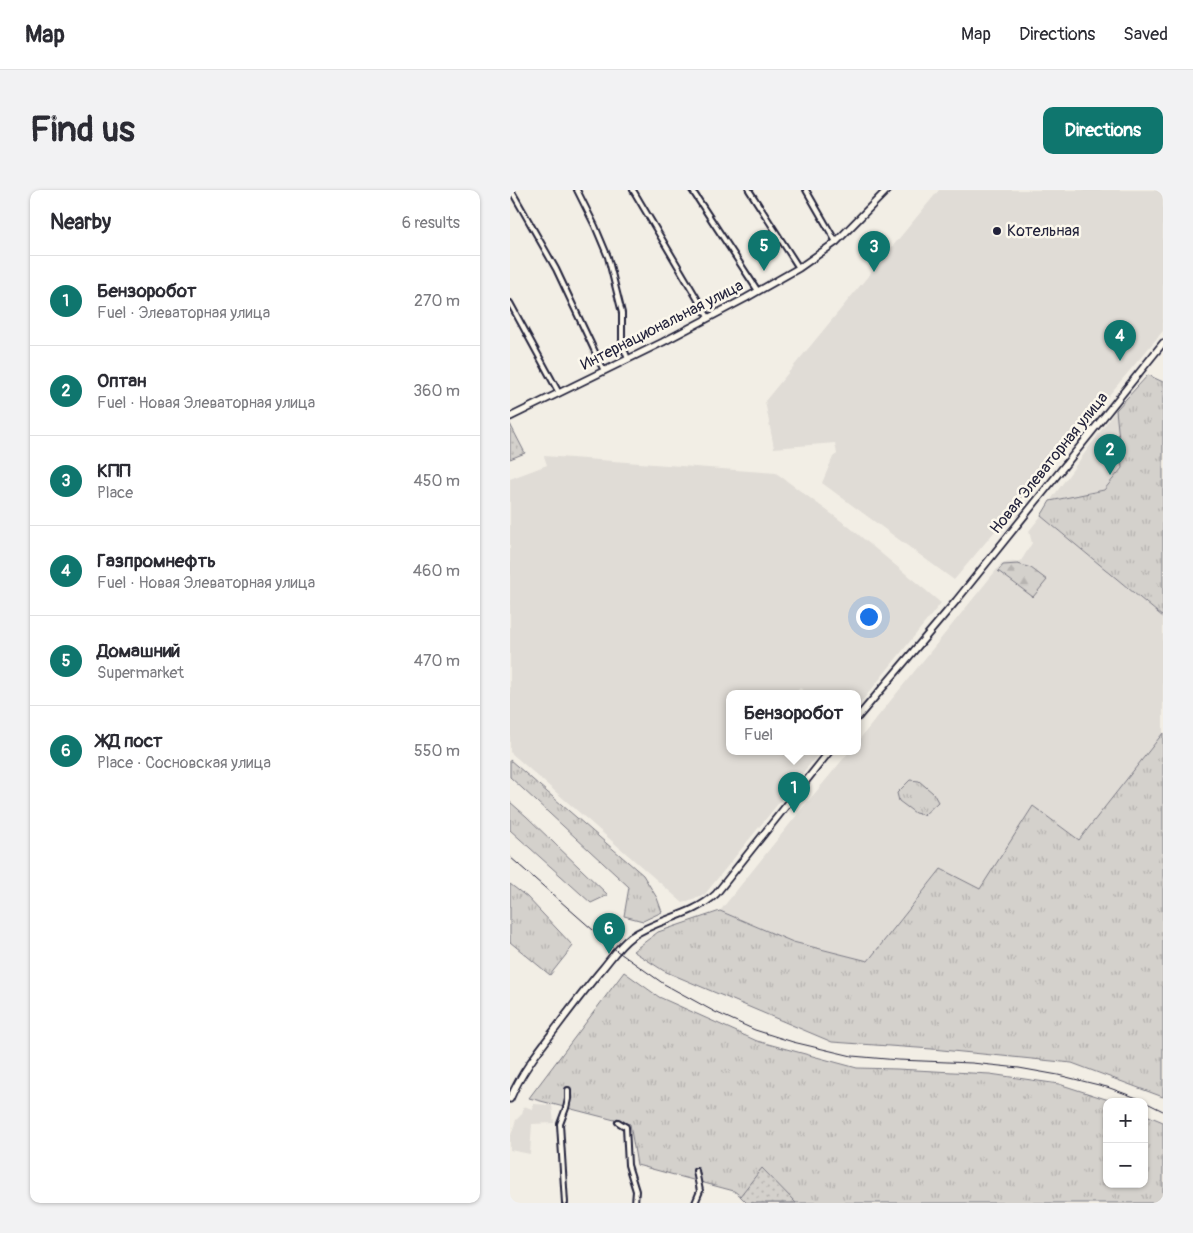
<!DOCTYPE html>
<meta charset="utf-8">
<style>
:root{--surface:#fff;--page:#f2f2f3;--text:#2b2b33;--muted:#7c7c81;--line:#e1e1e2;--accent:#0f766e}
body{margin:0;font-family:Pangolin,sans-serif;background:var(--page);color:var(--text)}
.controls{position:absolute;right:15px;bottom:15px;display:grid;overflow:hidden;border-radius:10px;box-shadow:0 1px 4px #0004}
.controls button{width:45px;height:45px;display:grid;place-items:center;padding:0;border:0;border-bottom:1px solid var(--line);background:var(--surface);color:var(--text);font:25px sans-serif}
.you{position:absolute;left:358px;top:426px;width:18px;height:18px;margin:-12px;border:4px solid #fff;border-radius:50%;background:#1a73e8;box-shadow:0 0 0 8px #1a73e833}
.badge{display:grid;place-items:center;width:32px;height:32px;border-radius:50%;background:var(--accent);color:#fff;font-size:16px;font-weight:700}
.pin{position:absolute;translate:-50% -41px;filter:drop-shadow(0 1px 2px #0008)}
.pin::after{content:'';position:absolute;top:26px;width:18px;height:15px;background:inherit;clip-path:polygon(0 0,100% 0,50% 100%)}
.popup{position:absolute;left:216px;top:500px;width:135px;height:65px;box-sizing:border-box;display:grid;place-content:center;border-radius:10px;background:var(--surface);filter:drop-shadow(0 1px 4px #0005);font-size:16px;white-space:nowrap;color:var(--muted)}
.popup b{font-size:19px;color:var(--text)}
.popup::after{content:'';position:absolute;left:50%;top:100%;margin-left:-10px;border:10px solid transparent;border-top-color:var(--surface)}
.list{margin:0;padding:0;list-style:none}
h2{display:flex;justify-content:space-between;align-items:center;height:65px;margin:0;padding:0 20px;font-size:21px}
h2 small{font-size:16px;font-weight:400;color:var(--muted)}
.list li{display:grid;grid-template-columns:32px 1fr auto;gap:15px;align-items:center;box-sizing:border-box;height:90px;padding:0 20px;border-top:1px solid var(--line)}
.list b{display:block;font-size:19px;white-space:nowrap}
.list p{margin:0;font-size:16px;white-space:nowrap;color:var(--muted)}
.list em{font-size:16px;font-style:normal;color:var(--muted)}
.map{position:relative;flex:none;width:653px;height:1013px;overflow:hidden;border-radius:10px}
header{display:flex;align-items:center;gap:30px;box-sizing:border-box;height:70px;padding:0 25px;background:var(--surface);border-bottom:1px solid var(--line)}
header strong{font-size:24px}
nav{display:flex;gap:28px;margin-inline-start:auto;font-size:18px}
.intro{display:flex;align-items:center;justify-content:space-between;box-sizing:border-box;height:120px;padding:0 30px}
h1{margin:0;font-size:35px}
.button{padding:12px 22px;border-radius:10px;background:var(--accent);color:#fff;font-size:18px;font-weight:700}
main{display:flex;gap:30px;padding:0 30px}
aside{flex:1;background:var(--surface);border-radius:10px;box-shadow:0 1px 4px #0004}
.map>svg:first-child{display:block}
.built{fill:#e0dcd6}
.grass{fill:url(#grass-tufts);stroke:#7b7a84}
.forest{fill:url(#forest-firs);stroke:#7b7a84}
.garden{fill:url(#garden-dots);stroke:#7b7a84}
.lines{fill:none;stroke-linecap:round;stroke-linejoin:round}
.street-casing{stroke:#22223b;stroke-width:8}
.secondary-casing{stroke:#22223b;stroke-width:9}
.street{stroke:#fbf7ec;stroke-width:4}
.secondary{stroke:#fbf7ec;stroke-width:5.5}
.rail{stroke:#22223b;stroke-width:1}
.poi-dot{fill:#22223b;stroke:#fbf7ec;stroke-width:2}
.labels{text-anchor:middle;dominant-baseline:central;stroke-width:5;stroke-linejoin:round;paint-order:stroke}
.poi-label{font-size:16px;fill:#22223b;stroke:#fbf7ec;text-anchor:start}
.street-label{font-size:16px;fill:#22223b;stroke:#fbf7ec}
</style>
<header>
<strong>Map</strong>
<nav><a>Map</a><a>Directions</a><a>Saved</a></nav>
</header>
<div class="intro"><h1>Find us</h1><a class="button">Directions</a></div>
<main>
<aside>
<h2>Nearby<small>6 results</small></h2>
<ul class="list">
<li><span class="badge">1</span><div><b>Бензоробот</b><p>Fuel · Элеваторная улица</p></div><em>270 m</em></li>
<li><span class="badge">2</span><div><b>Оптан</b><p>Fuel · Новая Элеваторная улица</p></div><em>360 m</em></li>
<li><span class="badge">3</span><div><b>КПП</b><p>Place</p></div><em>450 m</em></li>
<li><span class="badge">4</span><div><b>Газпромнефть</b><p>Fuel · Новая Элеваторная улица</p></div><em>460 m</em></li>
<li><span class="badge">5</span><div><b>Домашний</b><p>Supermarket</p></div><em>470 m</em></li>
<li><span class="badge">6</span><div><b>ЖД пост</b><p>Place · Сосновская улица</p></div><em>550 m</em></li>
</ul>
</aside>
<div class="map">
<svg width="653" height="1013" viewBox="0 0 653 1013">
<defs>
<pattern id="grass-tufts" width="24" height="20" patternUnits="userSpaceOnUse" patternTransform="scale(1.25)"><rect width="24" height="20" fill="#d4d1cc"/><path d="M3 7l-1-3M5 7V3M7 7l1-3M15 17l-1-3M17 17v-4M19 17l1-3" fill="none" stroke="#b6b3b0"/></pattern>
<pattern id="forest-firs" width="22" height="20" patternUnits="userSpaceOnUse" patternTransform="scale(1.25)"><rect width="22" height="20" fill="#d4d1cc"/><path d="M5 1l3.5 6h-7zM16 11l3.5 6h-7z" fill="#b6b3b0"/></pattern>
<pattern id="garden-dots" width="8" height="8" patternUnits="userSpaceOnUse" patternTransform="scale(1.25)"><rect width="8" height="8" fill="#d4d1cc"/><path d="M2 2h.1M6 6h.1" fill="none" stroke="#b6b3b0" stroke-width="1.8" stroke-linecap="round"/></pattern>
</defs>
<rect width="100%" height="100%" fill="#f2eee5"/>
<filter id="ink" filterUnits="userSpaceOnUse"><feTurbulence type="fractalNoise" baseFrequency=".02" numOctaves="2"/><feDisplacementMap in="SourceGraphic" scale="10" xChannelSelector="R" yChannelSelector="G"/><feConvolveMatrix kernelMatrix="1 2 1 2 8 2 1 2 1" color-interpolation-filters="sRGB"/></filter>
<g filter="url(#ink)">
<g class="built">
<path d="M429,0h224v141l-38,45 -171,204 -132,-97 11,-26 4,-3 -2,-11 -61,5 -9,-47z"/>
<path d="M606,220l6,57 -18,23 -54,11z"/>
<path d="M34,266l232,17 72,53 93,77 -83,103v-12h-50l-8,-6 -6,6h-64v58h86l3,1 -114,141 -22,9 -173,-151v-273l37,-14z"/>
<path d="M531,326l122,101v116l-84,107 -46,-34 -53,84 -39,-21 -73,92 -75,-19 -73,-31 81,-101 48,-58h9v-11l144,-178 19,-2 11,-18 -3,-12z"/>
<path d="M23,914l19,1 2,18 -22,1 -2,30 -20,-4v-12l6,-18 6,-6 2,-8 8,3z"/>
</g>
<g class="grass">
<path d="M638,185l15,7v235l-122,-101 9,-15 54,-11 18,-22 -6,-58z"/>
<path d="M653,543v364l-91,-34 -140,-14 -100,-7 -168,-71 -31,-20 25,-19 62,-21 73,31 75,19 73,-92 39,20 53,-83 46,34z"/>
<path d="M0,570l133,115 14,23 5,14 -19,9 -19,-5 5,-29 -119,-110z"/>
<path d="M400,590l9,1 14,12 5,9 -14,13 -9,-2 -16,-12 -2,-8z"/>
<path d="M0,612l16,14 82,79 -17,8 -81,-73z"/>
<path d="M0,694l17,13 46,49 -23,29 -40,-33z"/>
<path d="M114,782l35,25 98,44 100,27 40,1 93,5 69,10 56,18h-8v82h37v-70l19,8v81h-413l-16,-12 -97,-26 -7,-41 -101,-26z"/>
</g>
<path class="forest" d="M508,374l13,4 16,12 -14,17 -35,-26 5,-6z"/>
<g class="garden">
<path d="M0,234l15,29 -15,6z"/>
<path d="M252,978l34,35h-49l-7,-7z"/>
</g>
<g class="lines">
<g class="street-casing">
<g id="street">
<path d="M1,0l45,79 48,102"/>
<path d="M67,0l18,36 13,31 14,56v31l6,15"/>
<path d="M123,0l75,127"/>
<path d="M182,0l66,101"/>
<path d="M239,0l50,78"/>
<path d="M296,0l30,52"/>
<path d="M0,113l49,90"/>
<path d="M108,932l8,5 2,38 8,26 -1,12"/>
<path d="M55,1013l-5,-79 6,-16 2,-9v-9"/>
<path d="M185,1013l5,-12 -4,-20"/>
</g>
</g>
<g class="secondary-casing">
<g id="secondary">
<path d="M0,227l153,-75 83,-44 53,-30 37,-26 51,-52"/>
<path d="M348,527l98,-116 207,-258"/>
<path d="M0,909c11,-26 29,-49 46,-71 15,-20 30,-40 47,-60 9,-11 17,-23 28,-31 27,-19 60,-20 85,-43l113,-142"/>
</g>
</g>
<use href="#street" class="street"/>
<use href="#secondary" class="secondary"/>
<path class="rail" d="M0,667l107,94 47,33 51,28 40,18 38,12 59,14 46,4 74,3 47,5 39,7 49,12 30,11 26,13"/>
</g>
</g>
<circle class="poi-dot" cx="487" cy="41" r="5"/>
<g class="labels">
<g class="poi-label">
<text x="497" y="41">Котельная</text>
</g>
<g class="street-label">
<text transform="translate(152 135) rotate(-27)">Интернациональная улица</text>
<text transform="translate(539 273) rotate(-51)">Новая Элеваторная улица</text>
</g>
</g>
</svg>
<div class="controls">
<button>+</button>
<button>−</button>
</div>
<div class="you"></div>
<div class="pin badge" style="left:284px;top:623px">1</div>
<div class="popup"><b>Бензоробот</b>Fuel</div>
<div class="pin badge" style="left:600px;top:285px">2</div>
<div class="pin badge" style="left:364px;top:82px">3</div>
<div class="pin badge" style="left:610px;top:171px">4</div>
<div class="pin badge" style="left:254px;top:81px">5</div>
<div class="pin badge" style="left:99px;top:764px">6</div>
</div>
</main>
